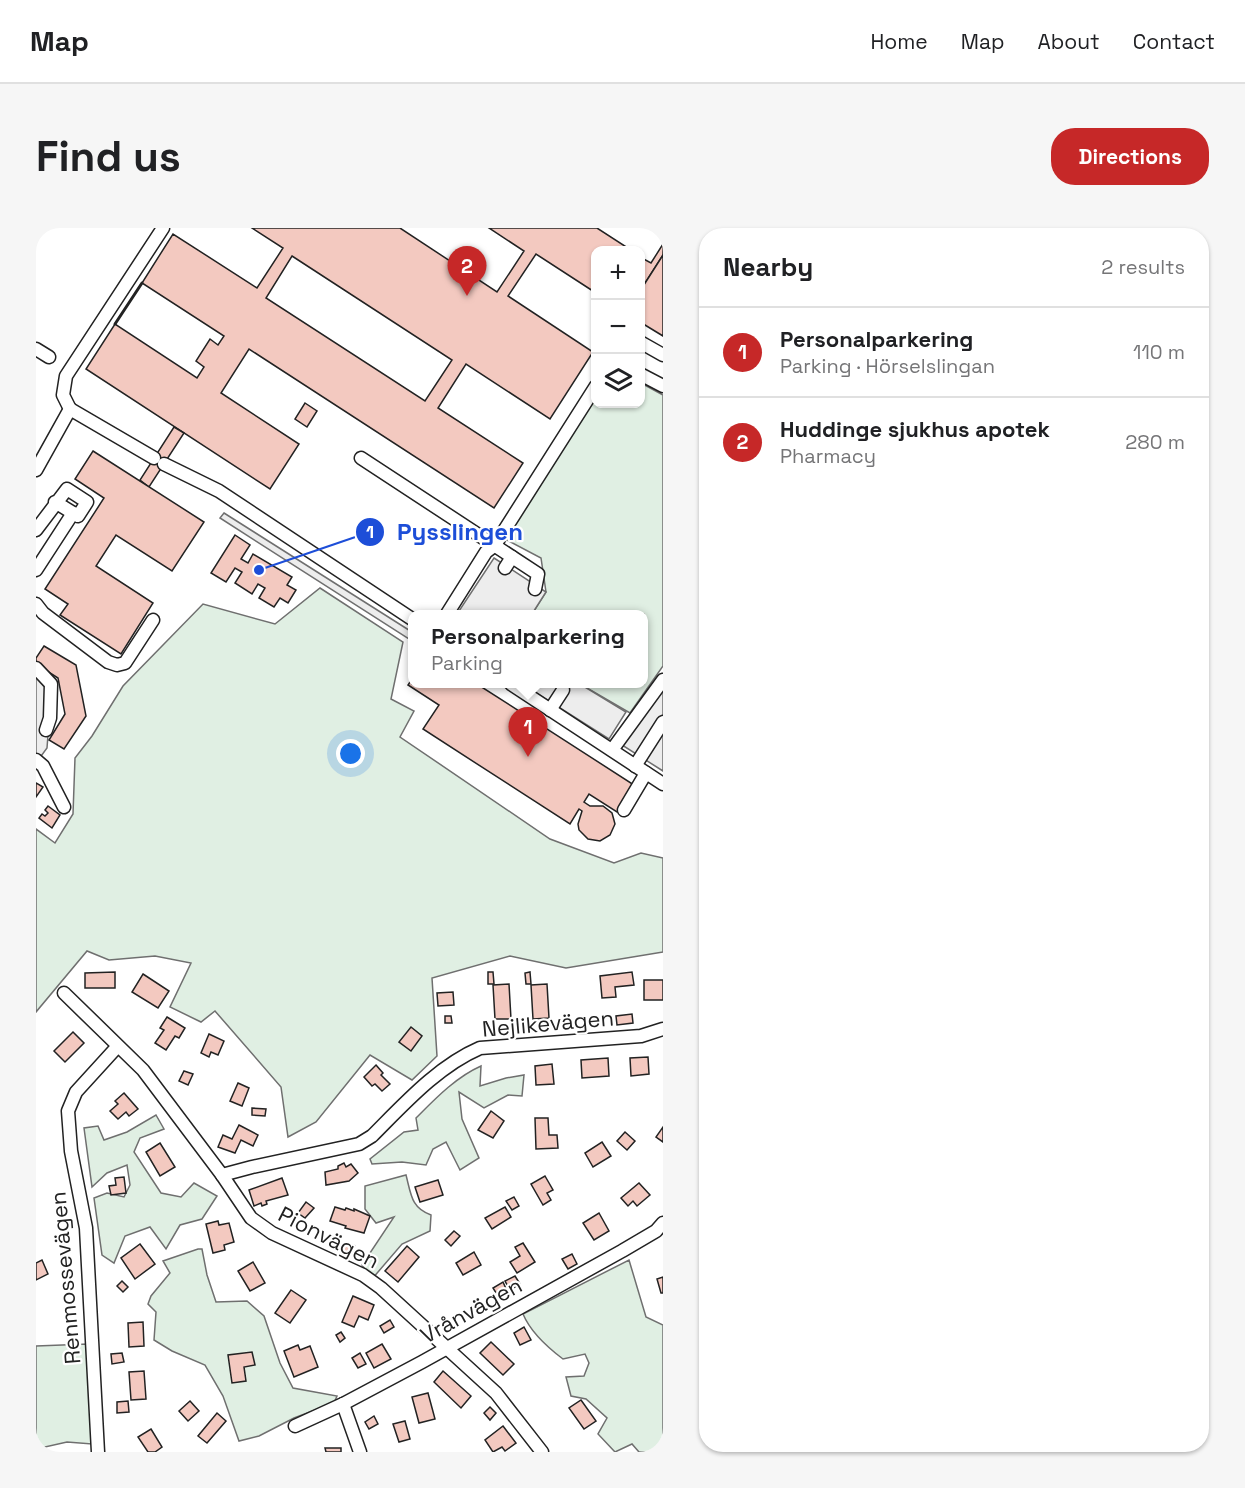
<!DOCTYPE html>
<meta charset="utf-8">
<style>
:root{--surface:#fff;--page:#f6f6f6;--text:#202124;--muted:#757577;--line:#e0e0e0;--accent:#c62828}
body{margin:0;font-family:"Space Grotesk",sans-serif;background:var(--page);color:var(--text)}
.controls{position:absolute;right:18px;top:18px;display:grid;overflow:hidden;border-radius:12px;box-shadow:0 2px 4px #0004}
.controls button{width:54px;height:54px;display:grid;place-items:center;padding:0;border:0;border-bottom:2px solid var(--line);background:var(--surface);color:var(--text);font:30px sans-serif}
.you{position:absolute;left:315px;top:526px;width:21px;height:21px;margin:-15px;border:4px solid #fff;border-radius:50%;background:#1a73e8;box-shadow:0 0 0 9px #1a73e833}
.badge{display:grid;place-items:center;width:39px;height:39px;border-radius:50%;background:var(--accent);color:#fff;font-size:20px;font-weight:700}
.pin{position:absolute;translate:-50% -50px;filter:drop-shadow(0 2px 3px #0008)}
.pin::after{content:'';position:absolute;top:32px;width:21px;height:18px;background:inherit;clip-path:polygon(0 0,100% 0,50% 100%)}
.popup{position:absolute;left:372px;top:382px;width:240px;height:78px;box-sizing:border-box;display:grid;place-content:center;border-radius:12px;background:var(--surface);filter:drop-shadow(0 2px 4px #0005);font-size:20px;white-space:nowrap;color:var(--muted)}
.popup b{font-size:22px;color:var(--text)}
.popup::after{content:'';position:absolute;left:50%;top:100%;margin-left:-12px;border:12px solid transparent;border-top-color:var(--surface)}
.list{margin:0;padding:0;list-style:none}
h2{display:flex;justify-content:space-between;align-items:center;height:78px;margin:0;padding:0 24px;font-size:26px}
h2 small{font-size:20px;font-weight:400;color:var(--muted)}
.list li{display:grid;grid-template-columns:39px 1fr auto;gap:18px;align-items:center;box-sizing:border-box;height:90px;padding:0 24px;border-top:2px solid var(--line)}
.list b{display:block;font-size:22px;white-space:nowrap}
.list p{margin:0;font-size:20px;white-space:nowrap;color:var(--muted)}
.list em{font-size:20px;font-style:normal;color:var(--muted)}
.icon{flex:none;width:33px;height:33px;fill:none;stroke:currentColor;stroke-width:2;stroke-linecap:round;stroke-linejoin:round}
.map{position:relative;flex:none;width:627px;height:1224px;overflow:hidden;border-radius:24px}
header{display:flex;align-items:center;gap:36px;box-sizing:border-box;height:84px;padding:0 30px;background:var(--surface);border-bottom:2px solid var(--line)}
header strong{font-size:28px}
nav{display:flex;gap:33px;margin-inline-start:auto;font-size:21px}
.intro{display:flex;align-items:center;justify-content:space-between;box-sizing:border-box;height:144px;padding:0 36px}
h1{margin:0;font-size:42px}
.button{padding:15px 27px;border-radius:24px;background:var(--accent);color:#fff;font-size:21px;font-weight:700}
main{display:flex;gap:36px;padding:0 36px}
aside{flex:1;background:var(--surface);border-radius:24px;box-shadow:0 2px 4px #0004}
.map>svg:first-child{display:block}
.green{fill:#e0efe3;stroke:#6f6f6f;stroke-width:1.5}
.parking{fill:#ededed;stroke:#6f6f6f;stroke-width:1.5}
.building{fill:#f3c9c0;stroke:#222;stroke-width:1.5;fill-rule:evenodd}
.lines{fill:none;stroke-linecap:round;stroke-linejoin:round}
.minor-casing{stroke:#222;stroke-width:15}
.minor{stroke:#fff;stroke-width:12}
.wall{stroke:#222;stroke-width:3}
.labels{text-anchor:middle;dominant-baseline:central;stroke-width:4.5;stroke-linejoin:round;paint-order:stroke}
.street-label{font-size:22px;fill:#222;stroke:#fff}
.leader{fill:none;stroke:#1d4ed8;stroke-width:2}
.callout-dot{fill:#1d4ed8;stroke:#fff;stroke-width:2}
.mark-label{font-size:18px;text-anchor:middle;font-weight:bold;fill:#fff}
.callout-label{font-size:24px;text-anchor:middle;font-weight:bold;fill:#1d4ed8;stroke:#fff;stroke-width:4.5;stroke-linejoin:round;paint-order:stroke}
</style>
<header>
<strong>Map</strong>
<nav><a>Home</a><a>Map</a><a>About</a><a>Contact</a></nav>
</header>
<div class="intro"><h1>Find us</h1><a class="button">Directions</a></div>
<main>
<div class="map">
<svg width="627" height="1224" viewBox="0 0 627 1224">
<rect width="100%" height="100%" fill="#fff"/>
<g class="green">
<path d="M605,155l22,12v271l-33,47 -50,-29h64v-70h-112l14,-22 -5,-34 -36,-19 90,-145 1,10h44z"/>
<path d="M284,360l83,54 -12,57 23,12 -14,26 150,102 64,24 27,-10 22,5v94l-97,16 -56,-12 -78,22 5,78 -25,24 -42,-25 -54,67 -28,15 -7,-50 -66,-76 -14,11 -31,-15 21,-44 -36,-7 -46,4 -22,-9 -51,61v-183l19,14 18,-29 2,-56 17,-22 31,-50 80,-82 72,20z"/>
<path d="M445,838l-1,20 26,-8 18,-3 -2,21 -14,-1 -24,13 -25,-16 3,27 17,39 -19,12 -14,-28 -13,7 -7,16 -24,-3 -30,2 -2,-5 34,-27 14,-2 -2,-12c19,-19 40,-41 65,-52z"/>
<path d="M120,887l8,14 -24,9 -6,14 27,41 20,4 13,-14 23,13 -15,23 -22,6 -14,24 -16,-22 -25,9 -11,27 -12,-8 -8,-57 13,-5 17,4 6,-12 -3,-20 -20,8 -15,14 -8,-59 14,-2 6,14 23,-8z"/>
<path d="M370,947c5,19 5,33 25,40l-1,16 -28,13 -30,35 -10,-14 32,-48 -18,6 -11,-14v-23z"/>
<path d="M162,1021h4l5,26 9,27 31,-1 17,15 16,47 13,25 44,8 -3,7 -40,15 -35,18 -20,5 -16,-45 -18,-31 -33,-14 -18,-11 2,-28 -8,-8 3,-8 19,-23 -7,-12z"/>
<path d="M593,1032l17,57 17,8v127h-24l-7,-8 -17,8 -17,-18 9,-16 -21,-19 -15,-3 -5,-19 18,-1 5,-13 -4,-9 -22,5c-16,-12 -32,-26 -40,-45z"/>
<path d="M52,1116l4,100 -25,-2 -31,7v-103z"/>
</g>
<g class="parking">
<path d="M188,285l188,119v9l-192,-123z"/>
<path d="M458,330l52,34 -14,22h-75z"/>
<path d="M0,445l16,10 -5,65 -11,15z"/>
<path d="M486,456h58l46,28 -17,27z"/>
<path d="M627,457v86l-41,-26z"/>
</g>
<g class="building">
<path d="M216,0h148l97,64 27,-41 -35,-23h108l34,22h-35v43l-60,-39 -28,42 85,56 -43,67 -84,-55 -28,44 85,55 -29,45 -245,-159 -28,44 78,51 -29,45 -184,-120 29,-45 82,54 7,-11 -8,-6 14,-22 8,6 6,-9 -82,-53 31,-49 84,54 26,-40zM256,28l160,104 -27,41 -159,-103z"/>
<path d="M627,16v11l-23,36v-34l11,6z"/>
<path d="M627,27v81l-23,-14v-31z"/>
<path d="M269,175l12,8 -10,16 -12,-8z"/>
<path d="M138,199l10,6 -35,54 -9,-7z"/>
<path d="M57,223l111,71 -32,49 -56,-36 -20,31 57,37 -32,51 -61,-39 8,-11 -23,-15 59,-91 -29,-19z"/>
<path d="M199,307l15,10 -9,14 7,4 5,-9 39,23 -5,8 9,5 -8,13 -8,-5 -6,9 -15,-9 6,-10 -7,-4 -6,10 -17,-11 7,-11 -7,-4 -9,14 -15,-9z"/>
<path d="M8,418l32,19 10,51 -22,33 -15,-9 16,-26 -7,-36 -22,-14v-6z"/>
<path d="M376,451v5h65l157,101 -17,27 -28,-18 -5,8 6,4h13l9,7 3,11 -5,11 -10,6 -12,-2 -9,-9 -1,-6 4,-13 -3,-2 -9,15 -147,-95 16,-24 -31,-20z"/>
<path d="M0,555l7,4 -7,10z"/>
<path d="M12,578l12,9 -8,13 -13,-10 3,-4 3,2 3,-3 -3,-3z"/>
<path d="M79,744v16h-30v-15z"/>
<path d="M452,744h5l1,12h-6z"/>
<path d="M494,744l1,12h-5l-1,-11z"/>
<path d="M596,744l2,13 -19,2 1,10 -14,1 -2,-22z"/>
<path d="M107,746l26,17 -11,17 -26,-16z"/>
<rect x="608" y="752" width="19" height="20"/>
<path d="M473,756l2,35h-16l-2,-34z"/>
<path d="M511,756l2,34 -16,1 -2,-34z"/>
<path d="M417,764l1,13 -16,1 -1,-13z"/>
<path d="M596,786l1,9 -16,2 -1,-9z"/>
<path d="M409,788h6l1,7h-7z"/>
<path d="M131,789l18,11 -6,10 -4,-2 -9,14 -11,-7 9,-13 -4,-2z"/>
<path d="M375,799l11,9 -11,15 -12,-9z"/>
<path d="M37,804l11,11 -19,19 -11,-11z"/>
<path d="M173,806l15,7 -6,14 -7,-3 -2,5 -8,-4z"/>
<path d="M612,829l1,17 -18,2 -1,-18z"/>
<path d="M572,830l1,18 -27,2 -1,-18z"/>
<path d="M516,836l2,20 -18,1 -1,-19z"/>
<path d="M340,837l7,8 -2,2 9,9 -8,7 -7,-7 -3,2 -8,-9z"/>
<path d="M148,843l9,3 -5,11 -9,-4z"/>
<path d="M202,855l11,5 -7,18 -12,-5z"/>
<path d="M88,865l14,16 -9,7 -3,-4 -8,7 -8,-8 8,-7 -3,-3z"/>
<path d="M216,880l14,1 -1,7 -13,-1z"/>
<path d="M455,883l13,10 -11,17 -15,-8z"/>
<path d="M499,890h13l1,17h8l1,13 -22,1z"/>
<path d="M203,897l19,10 -5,11 -12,-6 -6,13 -17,-6 5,-12 9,4z"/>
<path d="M627,899v15l-7,-5z"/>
<path d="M589,904l10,9 -8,9 -10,-9z"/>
<path d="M566,914l9,14 -18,11 -8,-14z"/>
<path d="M124,915l15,24 -15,9 -14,-24z"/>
<path d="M308,935l2,4 5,-3 7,9 -9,8 -23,4 -1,-13 13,-3v-3z"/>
<path d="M509,948l8,14 -6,3 4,7 -8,5 -12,-21z"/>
<path d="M88,949l2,16 -15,2 -2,-9 7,-1 -1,-7z"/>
<path d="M246,950l6,17 -22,6 1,3 -5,2 -1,-3 -7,3 -5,-16z"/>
<path d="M402,952l5,15 -23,7 -5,-15z"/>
<path d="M603,955l11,12 -13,11 -4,-5 -5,5 -7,-8z"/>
<path d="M478,969l5,9 -7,4 -6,-9z"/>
<path d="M270,974l8,6 -9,10 -7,-5z"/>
<path d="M299,979l10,3 1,-2 8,3v-2l16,7 -6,17 -19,-5 1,-2 -16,-5z"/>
<path d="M469,979l6,10 -19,12 -7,-11z"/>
<path d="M563,985l10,18 -15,9 -11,-17z"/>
<path d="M182,993l1,4 10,-2 5,19 -10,3 1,5 -12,3 -7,-29z"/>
<path d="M418,1003l6,5 -9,10 -6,-6z"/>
<path d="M309,1014l10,4 -4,8 -10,-4z"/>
<path d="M487,1015l12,19 -18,11 -7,-11 10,-6 -5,-9z"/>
<path d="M104,1016l15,20 -20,15 -14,-21z"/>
<path d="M371,1018l12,11 -21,25 -13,-11z"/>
<path d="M438,1024l7,13 -18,10 -7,-12z"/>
<path d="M536,1026l5,10 -9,5 -6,-10z"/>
<path d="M6,1032l6,14 -12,6v-17z"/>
<path d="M217,1034l12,21 -15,8 -12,-20z"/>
<path d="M479,1048l5,8 -10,6 -5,-9z"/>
<path d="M627,1049v16h-2l-4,-14z"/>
<path d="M86,1053l6,6 -5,5 -6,-6z"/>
<path d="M467,1054l4,9 -9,5 -5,-8z"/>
<path d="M255,1062l15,10 -16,23 -15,-10z"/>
<path d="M317,1068l21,9 -6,15 -9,-4 -5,11 -12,-5z"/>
<path d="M354,1092l4,7 -10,6 -4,-7z"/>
<path d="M107,1094l1,24 -15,1 -1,-24z"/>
<path d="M488,1099l7,13 -11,5 -6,-12z"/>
<path d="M305,1104l4,6 -5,4 -4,-7z"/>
<path d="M455,1114l23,22 -11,11 -23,-22z"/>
<path d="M346,1116l9,15 -17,9 -8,-15z"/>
<path d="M262,1117l2,5 10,-4 8,21 -24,10 -10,-26z"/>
<path d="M216,1124l3,13 -11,2 2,14 -14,2 -4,-28z"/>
<path d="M86,1125l2,9 -12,2 -1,-10z"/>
<path d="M324,1125l6,11 -8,4 -6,-10z"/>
<path d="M108,1143l2,28 -15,1 -2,-28z"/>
<path d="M407,1143l28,25 -10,12 -27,-26z"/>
<path d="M392,1165l7,26 -16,4 -7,-26z"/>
<path d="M545,1172l15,21 -12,8 -15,-21z"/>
<path d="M92,1173l1,11 -12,1v-11z"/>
<path d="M154,1173l9,10 -11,10 -9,-10z"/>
<path d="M454,1179l6,6 -6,7 -6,-7z"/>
<path d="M181,1185l9,8 -19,22 -9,-7z"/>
<path d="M338,1188l4,8 -9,5 -4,-7z"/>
<path d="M369,1193l5,18 -11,3 -6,-18z"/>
<path d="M467,1198l13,17 -11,8 -3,-4 -9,5 -8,-12z"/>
<path d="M115,1201l11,18 -7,5h-7l-10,-15z"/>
<path d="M289,1220h16v4h-15z"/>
</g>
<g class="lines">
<g class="minor-casing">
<g id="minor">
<path d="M604,114l23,13"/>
<path d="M0,121l13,8"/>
<path d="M604,146l23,12"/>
<path d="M34,181l-7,-14 3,-19 97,-148"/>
<path d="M34,181l84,49"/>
<path d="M325,230l177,116 -3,15"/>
<path d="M128,236l55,27 193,128"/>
<path d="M0,242l34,-61"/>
<path d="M0,302l31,-41 20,13 -9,14 -23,-14"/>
<path d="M469,340l7,-11"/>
<path d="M0,342l37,-57"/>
<path d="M0,376l7,9 65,49 9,3 8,-2 28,-43"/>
<path d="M411,386l39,-62 9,-7 101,-159"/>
<path d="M0,440l15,16 -1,34 -4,12"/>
<path d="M475,456l152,100"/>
<path d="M514,482l13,-20"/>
<path d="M576,522l51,-70"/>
<path d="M0,532l7,6 21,41"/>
<path d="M599,538l28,-44"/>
<path d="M588,582l22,-37"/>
<path d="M28,765l79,77 79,105 29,43 21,15 91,42 18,13 115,105 46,59"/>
<path d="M186,947l30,-8 107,-23 13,-8c32,-32 66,-70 108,-88l161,-12 22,-7"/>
<path d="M307,1176l17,48"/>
<path d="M259,1198l48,-22 79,-42 200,-111 34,-20 7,-8"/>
<path d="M62,1224l-12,-224 -15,-77 -3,-40 8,-19 41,-45"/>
</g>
</g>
<use href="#minor" class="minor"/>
<path class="wall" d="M79,96l27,-41"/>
</g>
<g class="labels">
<g class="street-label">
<text transform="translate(512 795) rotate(-5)">Nejlikevägen</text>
<text transform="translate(293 1009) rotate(27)">Pionvägen</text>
<text transform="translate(29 1050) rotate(-95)">Renmossevägen</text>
<text transform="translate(435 1082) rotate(-29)">Vrånvägen</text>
</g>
</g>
<path class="leader" d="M223 342L334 304"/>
<g class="callout-dot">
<circle cx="223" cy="342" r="6"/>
<circle cx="334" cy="304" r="15"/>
</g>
<g class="mark-label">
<text x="334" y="310">1</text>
</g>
<g class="callout-label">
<text x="424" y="312">Pysslingen</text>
</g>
</svg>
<div class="controls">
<button>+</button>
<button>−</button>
<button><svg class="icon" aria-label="layers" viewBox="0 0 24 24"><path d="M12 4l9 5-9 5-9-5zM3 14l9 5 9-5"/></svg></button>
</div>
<div class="you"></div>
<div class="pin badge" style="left:492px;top:529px">1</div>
<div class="popup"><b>Personalparkering</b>Parking</div>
<div class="pin badge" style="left:431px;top:68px">2</div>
</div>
<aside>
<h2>Nearby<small>2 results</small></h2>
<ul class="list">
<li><span class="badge">1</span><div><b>Personalparkering</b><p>Parking · Hörselslingan</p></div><em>110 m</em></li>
<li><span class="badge">2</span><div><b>Huddinge sjukhus apotek</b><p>Pharmacy</p></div><em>280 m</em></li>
</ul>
</aside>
</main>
